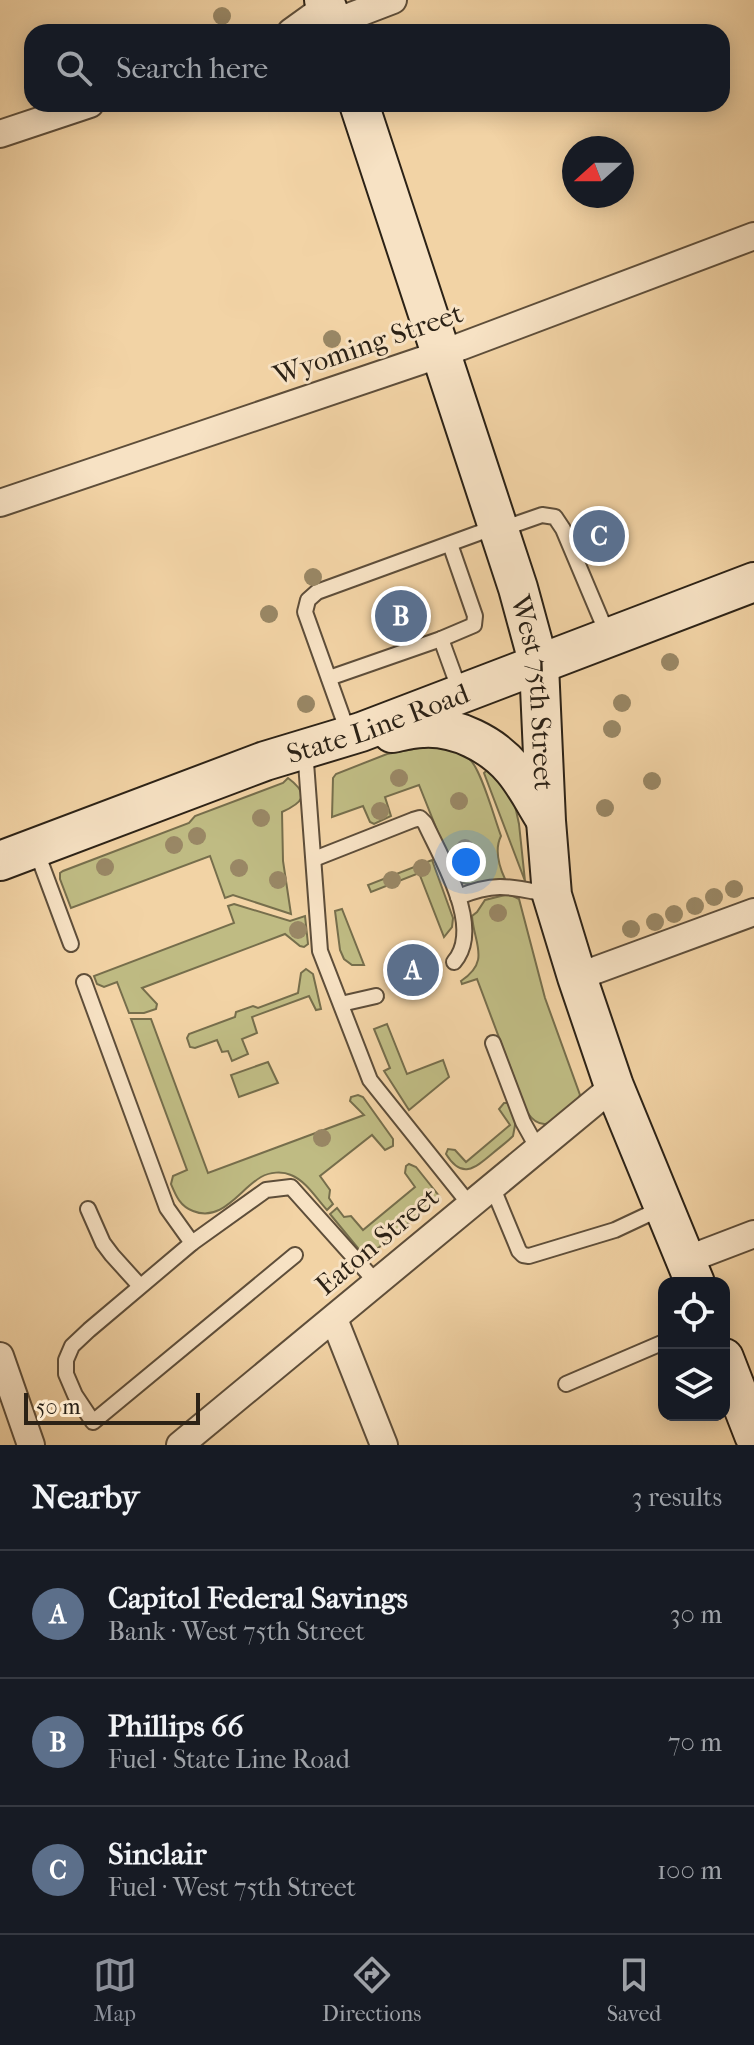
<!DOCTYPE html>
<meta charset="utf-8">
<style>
:root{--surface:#171b24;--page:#20242c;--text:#f1f3f6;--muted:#9ea1a6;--line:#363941;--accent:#8c9099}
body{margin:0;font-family:"IM FELL French Canon",serif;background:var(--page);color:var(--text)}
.controls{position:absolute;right:24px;bottom:24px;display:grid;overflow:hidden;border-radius:16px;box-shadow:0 4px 20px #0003}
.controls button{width:72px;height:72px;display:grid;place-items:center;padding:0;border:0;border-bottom:2px solid var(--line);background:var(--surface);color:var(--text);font:40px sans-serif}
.compass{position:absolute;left:562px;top:136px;width:72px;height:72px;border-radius:50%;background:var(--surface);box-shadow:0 4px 20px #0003;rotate:249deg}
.scale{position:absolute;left:24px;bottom:20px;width:176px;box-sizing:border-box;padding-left:8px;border:4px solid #2c2216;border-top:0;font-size:22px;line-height:28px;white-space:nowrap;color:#2c2216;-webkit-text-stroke:6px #f7e2c4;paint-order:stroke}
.you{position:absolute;left:466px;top:862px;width:28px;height:28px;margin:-20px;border:6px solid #fff;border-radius:50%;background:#1a73e8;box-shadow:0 0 0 12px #1a73e833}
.badge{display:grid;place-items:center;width:52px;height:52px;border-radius:50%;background:var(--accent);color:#fff;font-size:26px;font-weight:700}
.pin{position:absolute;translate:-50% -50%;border:4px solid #fff;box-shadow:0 2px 8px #0006}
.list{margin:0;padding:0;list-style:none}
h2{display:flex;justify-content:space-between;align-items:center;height:104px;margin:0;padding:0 32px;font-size:34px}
h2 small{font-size:26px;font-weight:400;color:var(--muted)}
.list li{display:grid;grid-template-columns:52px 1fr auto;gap:24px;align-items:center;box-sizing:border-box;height:128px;padding:0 32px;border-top:2px solid var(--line)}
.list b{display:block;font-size:30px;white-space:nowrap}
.list p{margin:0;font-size:26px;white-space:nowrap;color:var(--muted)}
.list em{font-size:26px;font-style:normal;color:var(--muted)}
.icon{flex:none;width:44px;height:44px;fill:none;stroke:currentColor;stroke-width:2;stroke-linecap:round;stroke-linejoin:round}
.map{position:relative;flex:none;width:754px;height:1445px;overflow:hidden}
.search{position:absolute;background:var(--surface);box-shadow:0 4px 20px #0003;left:24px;right:24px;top:24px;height:88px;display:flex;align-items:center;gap:20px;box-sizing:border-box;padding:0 28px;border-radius:24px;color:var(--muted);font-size:30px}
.sheet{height:488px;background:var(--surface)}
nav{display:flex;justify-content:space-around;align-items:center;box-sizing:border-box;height:112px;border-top:2px solid var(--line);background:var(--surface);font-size:22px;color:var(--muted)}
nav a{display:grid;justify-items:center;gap:4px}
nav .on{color:var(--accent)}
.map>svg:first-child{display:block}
.green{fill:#bfbb83;stroke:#766e4c;stroke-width:2}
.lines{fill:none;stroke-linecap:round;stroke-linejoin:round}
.service-casing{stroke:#5e4e3a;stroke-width:18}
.minor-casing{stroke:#5e4e3a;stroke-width:30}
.secondary-casing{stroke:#2c2216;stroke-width:42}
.service{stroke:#f7e2c4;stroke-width:14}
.minor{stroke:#f7e2c4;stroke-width:26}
.secondary{stroke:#f7e2c4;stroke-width:38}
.tree{fill:#998765}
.labels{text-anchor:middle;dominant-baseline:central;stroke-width:6;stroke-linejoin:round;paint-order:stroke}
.street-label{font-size:28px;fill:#2c2216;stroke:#f7e2c4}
</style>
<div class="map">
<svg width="754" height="1445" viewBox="0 0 754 1445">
<rect width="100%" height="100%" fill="#f2d3a5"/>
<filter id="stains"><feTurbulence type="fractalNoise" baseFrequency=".0025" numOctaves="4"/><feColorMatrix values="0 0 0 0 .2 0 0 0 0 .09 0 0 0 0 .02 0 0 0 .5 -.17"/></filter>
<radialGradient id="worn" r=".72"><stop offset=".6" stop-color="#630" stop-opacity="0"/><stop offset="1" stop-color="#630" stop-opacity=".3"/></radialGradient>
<g class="green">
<path d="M424,747c15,-1 38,2 48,15 11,14 22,55 29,74 -7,14 -2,30 4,43 -17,-1 -35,11 -48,1l-38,-95 -34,12 6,19 -17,8 -4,-2 -7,-16 -31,11 1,-39 3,-4 51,-20z"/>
<path d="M491,766l23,35 5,23 6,57 -41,-108z"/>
<path d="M288,778c23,17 14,25 -6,34l1,49 8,53 -58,-19 -8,3 -15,-42 -139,52 -11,-29v-6l3,-2 126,-48 6,-7 88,-33z"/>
<path d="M432,860l21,58 -1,9 -8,10 -25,-64 -48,19 -3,-7z"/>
<path d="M509,894l10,5 26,99 35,97 -2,4c-16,15 -33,40 -51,13l-50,-133 -15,5 -1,-3c30,-20 13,-37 11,-65l5,-4 8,-12z"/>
<path d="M234,904l56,17 15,-5 3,28 -4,3 -4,-1 -15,-12 -143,54 15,16 -1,5 -12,4h-15l-12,-31 -13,5 -7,-3 -3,-8 140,-53 -6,-17z"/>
<path d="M342,909l22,56h-12l-8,-6 -4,-9 -5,-39z"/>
<path d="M306,969l7,5 8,35 -5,1 -7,-14 -57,21 5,16 -15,6 6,15 -16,7 -4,-10 -6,1 -5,-12 -22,8 -5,-1 -3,-9 2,-4 46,-17 1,-5 17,-6 5,2 40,-15 3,-20z"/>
<path d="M131,1019h20l57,154 156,-58 -14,-14 1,-4 7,-2 5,2 30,42v7l-8,4 -13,-15 -52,41 10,14 -1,8 4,6 -6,6c-11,-12 -21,-29 -36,-35 -9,-4 -21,-3 -30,2 -21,12 -39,46 -68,34 -13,-5 -17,-15 -22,-27l2,-8 14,-6z"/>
<path d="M387,1024l20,50 36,-14 6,17 -40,33 -25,-39 6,-3 -16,-39z"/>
<path d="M268,1062l10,21 -39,14 -8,-22z"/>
<path d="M504,1103h5l7,17 -3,16c-6,6 -13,11 -20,17 -18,15 -31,27 -47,1l2,-5 7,1 11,12 44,-37 -11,-16z"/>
<path d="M409,1164l7,3 24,30 -74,61 -36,-44 7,-6 7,9 7,-1 12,14 52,-43 -10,-14 1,-7z"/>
</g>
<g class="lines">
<g class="service-casing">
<g id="service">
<path d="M499,530l43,-15 13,2 8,12 46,109"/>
<path d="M450,544l25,72 -1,9 -33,14 20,55"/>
<path d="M329,678l112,-39"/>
<path d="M349,735l-44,-123 3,-12 9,-8 181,-66"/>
<path d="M305,749l15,202 50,129 100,125"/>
<path d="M36,850l35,94"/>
<path d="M314,859l99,-39 7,-2 5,5c16,35 59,105 29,139"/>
<path d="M458,897c39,-16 53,-10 93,-2"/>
<path d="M84,982l83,226 25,35 74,-53 25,-3 85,95"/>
<path d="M341,1004l35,-8"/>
<path d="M493,1043l30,79 15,27"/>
<path d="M492,1186l27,65 4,4 6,1 86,-26 49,-23"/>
<path d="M88,1209l15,34 9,12 28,31"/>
<path d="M192,1243l-103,87 -17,16 -6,14v14l9,21 18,27 202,-167"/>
<path d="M566,1384l98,-42"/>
</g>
</g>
<g class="minor-casing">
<g id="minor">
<path d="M333,23l60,-23"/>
<path d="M291,32l36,-26"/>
<path d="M0,134l90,-30"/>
<path d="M0,503l441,-149 313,-118"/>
<path d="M577,977l177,-65"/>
<path d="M686,1260l68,-26"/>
<path d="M334,1319l50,126"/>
<path d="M0,1356l31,89"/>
<path d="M180,1445l434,-359"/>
</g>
</g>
<g class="secondary-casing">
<g id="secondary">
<path d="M324,0l12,32"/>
<path id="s1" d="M359,104l159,484 21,77 7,156 6,74 25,82 37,109 81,197"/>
<path d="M392,733c10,-2 21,-5 31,-5 33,-2 69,16 90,41 12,14 21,32 31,48"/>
<path id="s2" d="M0,861l265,-100 96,-29 393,-150"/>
<path d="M724,1358l30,77"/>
</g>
</g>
<use href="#service" class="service"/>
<use href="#minor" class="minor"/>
<use href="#secondary" class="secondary"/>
</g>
<g class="tree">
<circle cx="222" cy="16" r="9"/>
<circle cx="332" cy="339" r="9"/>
<circle cx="313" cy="577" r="9"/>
<circle cx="269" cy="614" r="9"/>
<circle cx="670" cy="662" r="9"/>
<circle cx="622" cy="703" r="9"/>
<circle cx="306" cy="704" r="9"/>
<circle cx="612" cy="729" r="9"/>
<circle cx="399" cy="778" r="9"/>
<circle cx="652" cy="781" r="9"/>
<circle cx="459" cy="801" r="9"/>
<circle cx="605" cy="808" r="9"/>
<circle cx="380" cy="811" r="9"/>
<circle cx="261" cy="818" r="9"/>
<circle cx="197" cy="836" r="9"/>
<circle cx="174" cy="845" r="9"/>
<circle cx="465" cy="848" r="9"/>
<circle cx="105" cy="867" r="9"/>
<circle cx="239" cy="868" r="9"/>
<circle cx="422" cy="868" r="9"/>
<circle cx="471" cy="872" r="9"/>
<circle cx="278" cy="880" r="9"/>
<circle cx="392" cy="880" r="9"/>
<circle cx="734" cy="889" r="9"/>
<circle cx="714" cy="897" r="9"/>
<circle cx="695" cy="906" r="9"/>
<circle cx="498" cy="913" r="9"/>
<circle cx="674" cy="914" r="9"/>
<circle cx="655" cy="922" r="9"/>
<circle cx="631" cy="929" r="9"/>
<circle cx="298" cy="930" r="9"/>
<circle cx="322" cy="1138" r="9"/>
</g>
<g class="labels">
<g class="street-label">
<text transform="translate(368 344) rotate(-19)">Wyoming Street</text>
<text stroke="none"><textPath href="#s1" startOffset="616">West 75th Street</textPath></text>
<text stroke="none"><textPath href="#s2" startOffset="402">State Line Road</textPath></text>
<text transform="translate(377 1241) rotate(-40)">Eaton Street</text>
</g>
</g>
<rect width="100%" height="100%" filter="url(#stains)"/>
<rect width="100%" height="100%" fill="url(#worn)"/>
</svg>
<div class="controls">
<button><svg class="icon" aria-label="locate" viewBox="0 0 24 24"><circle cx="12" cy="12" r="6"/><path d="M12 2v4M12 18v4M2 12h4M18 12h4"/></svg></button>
<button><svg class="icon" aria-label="layers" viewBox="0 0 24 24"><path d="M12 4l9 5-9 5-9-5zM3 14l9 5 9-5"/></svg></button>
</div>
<svg class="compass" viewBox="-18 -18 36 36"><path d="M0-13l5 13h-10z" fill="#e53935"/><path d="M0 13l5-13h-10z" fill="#9ea1a6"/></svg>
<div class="scale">50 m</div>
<div class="you"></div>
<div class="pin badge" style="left:413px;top:970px;background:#5c6f8a">A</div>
<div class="pin badge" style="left:401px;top:616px;background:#5c6f8a">B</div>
<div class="pin badge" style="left:599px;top:536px;background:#5c6f8a">C</div>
<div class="search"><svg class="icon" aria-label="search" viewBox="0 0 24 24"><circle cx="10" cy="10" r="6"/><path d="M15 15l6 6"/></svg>Search here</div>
</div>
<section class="sheet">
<h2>Nearby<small>3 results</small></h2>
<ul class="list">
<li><span class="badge" style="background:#5c6f8a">A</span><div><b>Capitol Federal Savings</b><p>Bank · West 75th Street</p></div><em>30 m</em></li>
<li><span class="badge" style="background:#5c6f8a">B</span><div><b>Phillips 66</b><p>Fuel · State Line Road</p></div><em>70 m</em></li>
<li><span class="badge" style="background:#5c6f8a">C</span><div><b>Sinclair</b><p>Fuel · West 75th Street</p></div><em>100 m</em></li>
</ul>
</section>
<nav>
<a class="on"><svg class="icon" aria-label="map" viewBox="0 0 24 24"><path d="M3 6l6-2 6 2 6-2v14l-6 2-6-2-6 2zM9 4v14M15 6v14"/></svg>Map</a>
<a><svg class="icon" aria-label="directions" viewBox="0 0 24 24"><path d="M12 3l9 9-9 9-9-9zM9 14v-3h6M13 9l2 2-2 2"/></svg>Directions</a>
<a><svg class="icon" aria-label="saved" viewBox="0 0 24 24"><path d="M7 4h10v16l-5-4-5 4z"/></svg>Saved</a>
</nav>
